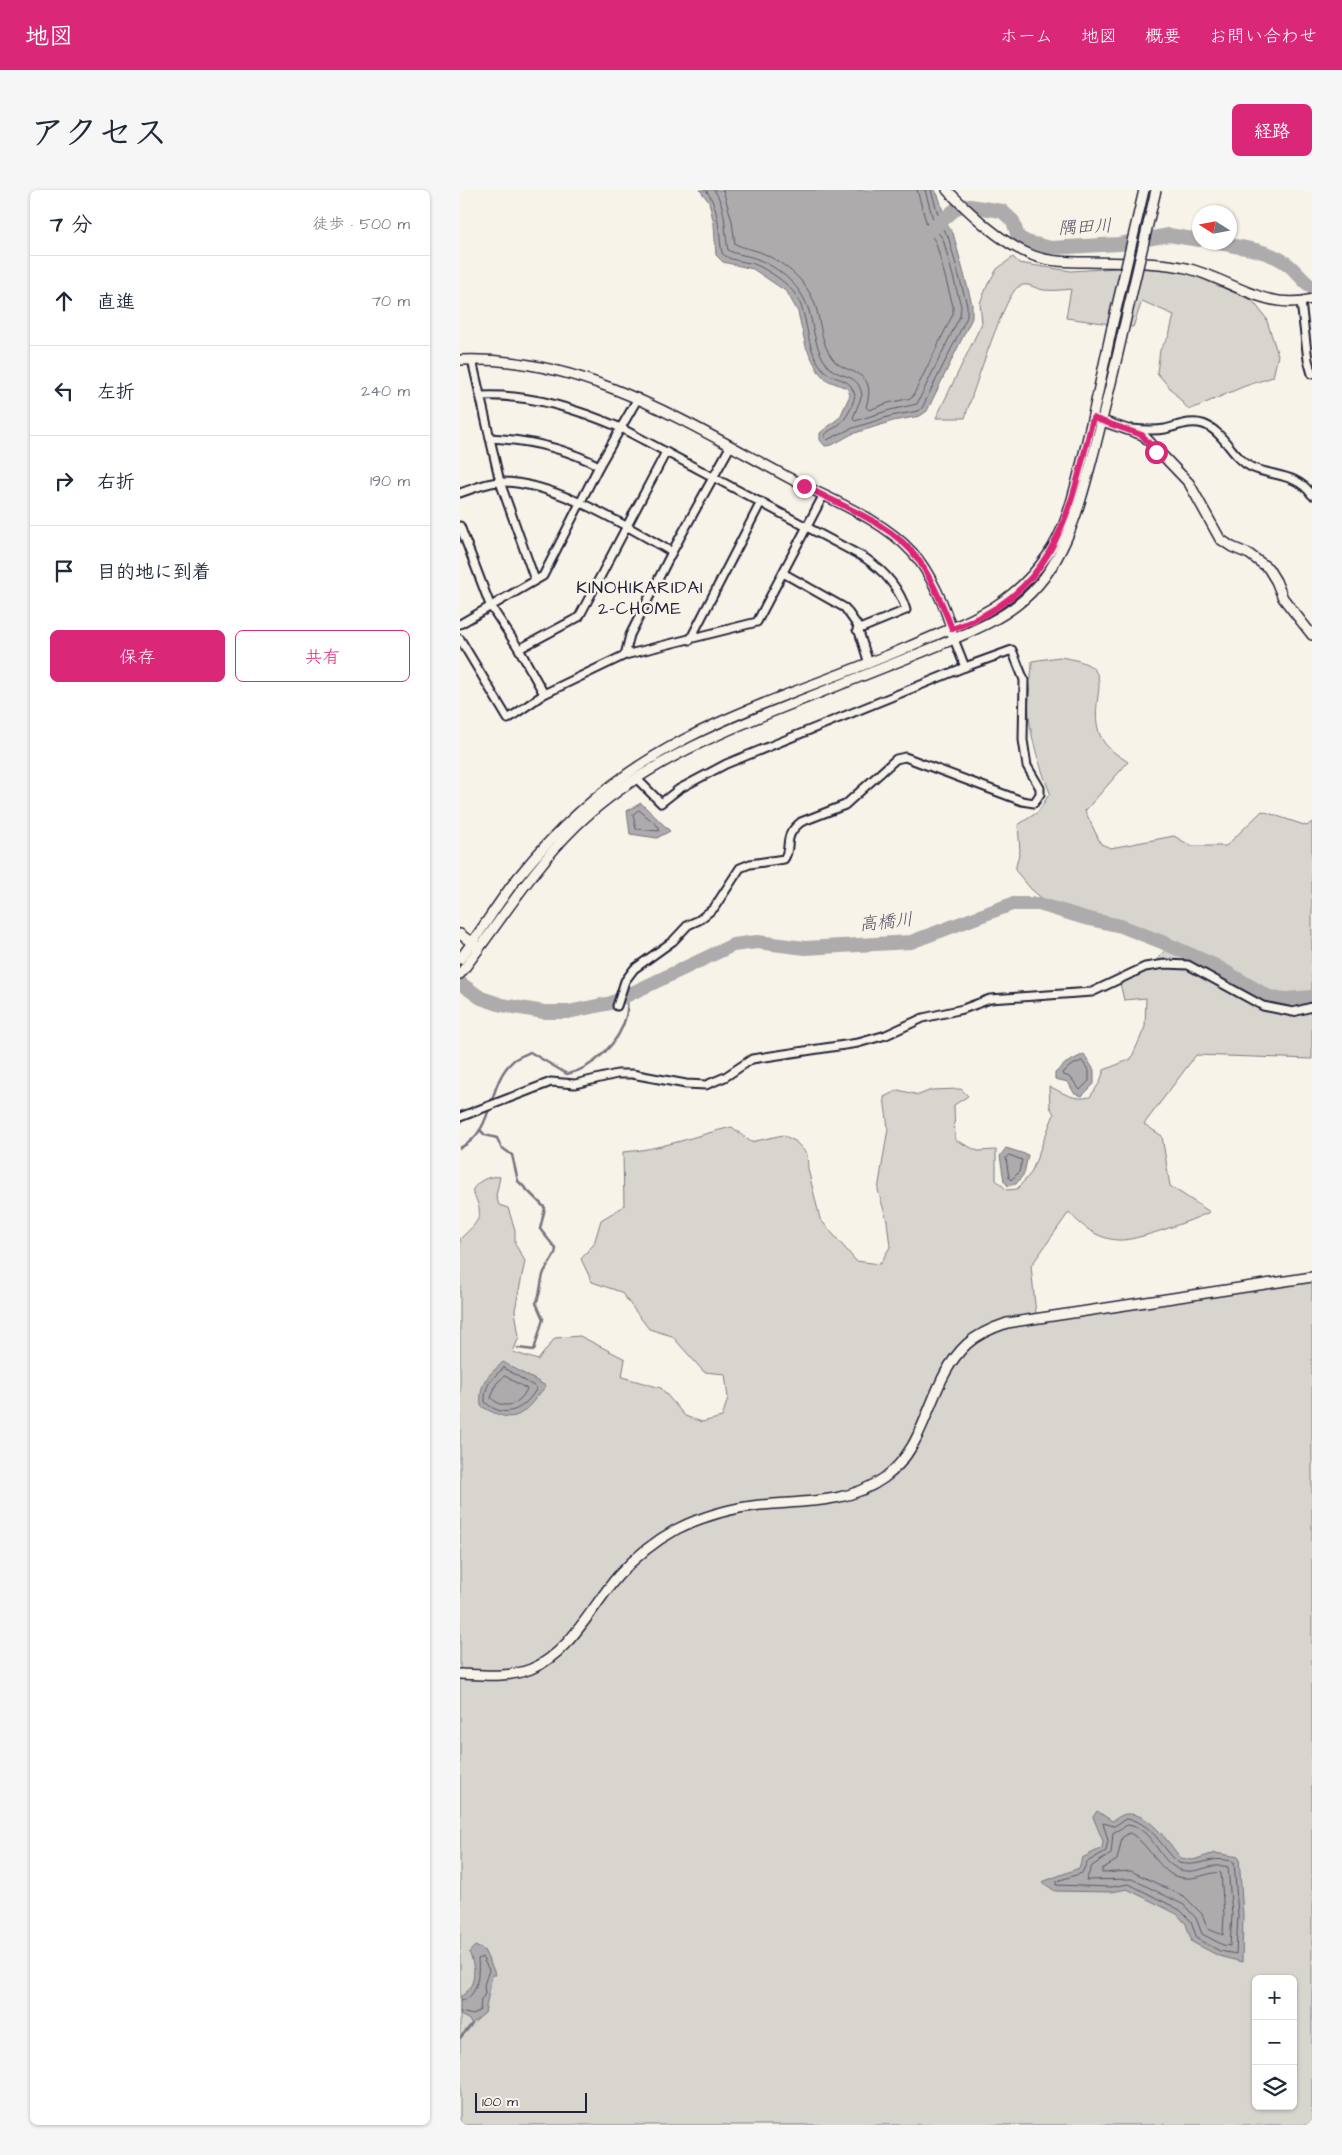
<!DOCTYPE html>
<html lang="ja">
<meta charset="utf-8">
<style>
:root{--surface:#fff;--page:#f6f6f7;--text:#1f2937;--muted:#747a83;--line:#e0e1e3;--accent:#db2777}
body{margin:0;font-family:"Architects Daughter","Klee One",sans-serif;background:var(--page);color:var(--text)}
.controls{position:absolute;right:15px;bottom:15px;display:grid;overflow:hidden;border-radius:8px;box-shadow:0 1px 4px #0004}
.controls button{width:45px;height:45px;display:grid;place-items:center;padding:0;border:0;border-bottom:1px solid var(--line);background:var(--surface);color:var(--text);font:25px sans-serif}
.compass{position:absolute;left:732px;top:15px;width:45px;height:45px;border-radius:50%;background:var(--surface);box-shadow:0 1px 4px #0004;rotate:281deg}
.scale{position:absolute;left:15px;bottom:12px;width:112px;box-sizing:border-box;padding-left:5px;border:2px solid #22223b;border-top:0;font-size:14px;line-height:18px;white-space:nowrap;color:#22223b;-webkit-text-stroke:4px #f7f3e8;paint-order:stroke}
.stop{position:absolute;width:15px;height:15px;margin:-11px;border:4px solid #db2777;border-radius:50%;background:#fff}
.stop.end{background:#db2777;border-color:#fff;box-shadow:0 1px 5px #0008}
.list{margin:0;padding:0;list-style:none}
h2{display:flex;justify-content:space-between;align-items:center;height:65px;margin:0;padding:0 20px;font-size:21px}
h2 small{font-size:16px;font-weight:400;color:var(--muted)}
.list li{display:grid;grid-template-columns:32px 1fr auto;gap:15px;align-items:center;box-sizing:border-box;height:90px;padding:0 20px;border-top:1px solid var(--line)}
.list b{display:block;font-size:19px;white-space:nowrap}
.list em{font-size:16px;font-style:normal;color:var(--muted)}
.actions{display:flex;gap:10px;padding:15px 20px}
.actions a{flex:1;padding:11px 0;border:1px solid var(--accent);border-radius:8px;text-align:center;font-size:18px;color:var(--accent)}
.actions .main{background:var(--accent);color:#fff}
.icon{flex:none;width:28px;height:28px;fill:none;stroke:currentColor;stroke-width:2;stroke-linecap:round;stroke-linejoin:round}
.map{position:relative;flex:none;width:852px;height:1935px;overflow:hidden;border-radius:8px}
header{display:flex;align-items:center;gap:30px;box-sizing:border-box;height:70px;padding:0 25px;background:var(--accent);color:#fff}
header strong{font-size:24px}
nav{display:flex;gap:28px;margin-inline-start:auto;font-size:18px}
.intro{display:flex;align-items:center;justify-content:space-between;box-sizing:border-box;height:120px;padding:0 30px}
h1{margin:0;font-size:35px}
.button{padding:12px 22px;border-radius:8px;background:var(--accent);color:#fff;font-size:18px;font-weight:700}
main{display:flex;gap:30px;padding:0 30px}
aside{flex:1;background:var(--surface);border-radius:8px;box-shadow:0 1px 4px #0004}
.map>svg:first-child{display:block}
.green{fill:#d8d5cf;stroke:#7d7c85;fill-rule:evenodd}
.water{fill:#aeabad;stroke:#76747f}
.lines{fill:none;stroke-linecap:round;stroke-linejoin:round}
.shore{stroke:#5a5969;stroke-width:1}
.stream{stroke:#76747f;stroke-width:2.5}
.river{stroke:#aeabad;stroke-width:14}
.street-casing{stroke:#22223b;stroke-width:11}
.secondary-casing{stroke:#22223b;stroke-width:12}
.street{stroke:#f7f3e8;stroke-width:7}
.secondary{stroke:#f7f3e8;stroke-width:9}
.secondary-bridge-casing{stroke:#22223b;stroke-width:12;stroke-linecap:butt}
.secondary-bridge{stroke:#f7f3e8;stroke-width:9}
.route{stroke:#db2777;stroke-width:6}
.labels{text-anchor:middle;dominant-baseline:central;stroke-width:5;stroke-linejoin:round;paint-order:stroke}
.water-label{font-size:18px;font-style:italic;fill:#535263;stroke:#f7f3e8}
.neighbourhood-label{font-size:18px;letter-spacing:1px;fill:#22223b;stroke:#f7f3e8}
</style>
<header>
<strong>地図</strong>
<nav><a>ホーム</a><a>地図</a><a>概要</a><a>お問い合わせ</a></nav>
</header>
<div class="intro"><h1>アクセス</h1><a class="button">経路</a></div>
<main>
<aside>
<h2>7 分<small>徒歩 · 500 m</small></h2>
<ul class="list">
<li><svg class="icon" aria-label="ahead" viewBox="0 0 24 24"><path d="M12 20V5M6 11l6-6 6 6"/></svg><div><b>直進</b></div><em>70 m</em></li>
<li><svg class="icon" aria-label="left" viewBox="0 0 24 24"><path d="M17 20v-9H6M10 6l-5 5 5 5"/></svg><div><b>左折</b></div><em>240 m</em></li>
<li><svg class="icon" aria-label="right" viewBox="0 0 24 24"><path d="M7 20v-9h11M14 6l5 5-5 5"/></svg><div><b>右折</b></div><em>190 m</em></li>
<li><svg class="icon" aria-label="arrive" viewBox="0 0 24 24"><path d="M6 21V4h12l-3 4 3 4H6"/></svg><div><b>目的地に到着</b></div></li>
</ul>
<div class="actions"><a class="main">保存</a><a>共有</a></div>
</aside>
<div class="map">
<svg width="852" height="1935" viewBox="0 0 852 1935">
<rect width="100%" height="100%" fill="#f7f3e8"/>
<filter id="ink" filterUnits="userSpaceOnUse"><feTurbulence type="fractalNoise" baseFrequency=".02" numOctaves="2"/><feDisplacementMap in="SourceGraphic" scale="10" xChannelSelector="R" yChannelSelector="G"/><feConvolveMatrix kernelMatrix="1 2 1 2 8 2 1 2 1" color-interpolation-filters="sRGB"/></filter>
<g filter="url(#ink)">
<g class="green">
<path d="M553,67l6,6 52,8 46,-3 49,1 24,5 62,26 14,18 12,37 -5,22 -28,9 -56,24 -32,-37 3,-23 9,-14 5,-21 -32,-14 -9,26 -67,-9 5,-29c-9,1 -19,2 -27,1 -10,-1 -16,-9 -26,-3 -13,7 -47,111 -53,131h-29l46,-95 -2,-20 8,-19 9,-15z"/>
<path d="M599,467c67,8 26,39 41,78 5,13 18,20 28,27l-43,49 16,33 10,4 63,-12 17,10h35l36,-35 45,15 5,-4v237l-116,-4 -52,69 18,12 8,50 40,26c-17,8 -76,30 -92,28 -20,-1 -37,-14 -49,-28l-38,54 5,48 276,-38v849h-852v-886c19,-18 26,-23 12,-48 5,-10 17,-16 28,-14l-4,19 3,9 9,3 7,22v14l10,17 -10,49 4,27 -6,15 25,8 17,-22 25,-2 45,23 -3,18 39,11 24,28 17,6 20,-5 6,-19 -3,-24 -21,-2 -32,-36 -23,-7 -28,-37 -29,-10 -11,-23 13,-15 7,-24 23,-14 -1,-54c37,-2 73,-17 109,-25l19,15 32,-7 12,6 12,13 1,15 12,50 36,42 24,3 10,-17 -3,-26 -9,-31 10,-62 -4,-31 14,-7 21,5 12,-5 30,-1 7,7 -14,9 1,35 23,11 18,-1v30l11,10 10,-1 14,-16 23,-59 -4,-7 -1,-21c14,7 25,15 41,11l10,-15 4,-12 27,-11 14,-32 1,-29 -22,2 -4,-17 26,-11 20,-23 -45,-18 -57,-14 -33,-28 -16,-19 5,-19 -2,-26 20,-13 12,-19c-11,-30 -24,-65 -21,-98 1,-12 3,-23 3,-34zM796,1789h37v127h-37z"/>
</g>
<g class="water">
<path d="M240,0h235c9,13 6,31 18,43l19,71v14l-45,93 -7,5 -27,5 -41,13 -20,11 -7,1 -5,-6v-7l20,-16 10,-22 -3,-7 -21,-8 -8,-9 -12,-24 -8,-35 -11,-20 -34,-23 -30,-7 -7,-7 -2,-31 -5,-22z"/>
<path d="M181,613l29,28 -13,7 -27,-4 -3,-23z"/>
<path d="M624,864l10,16v14l-12,12 -8,-3 -6,-11 -13,-3v-6l11,-10z"/>
<path d="M546,958l22,7 -4,19 -8,10 -8,2 -4,-5 -4,-25z"/>
<path d="M43,1172l43,24c-24,28 -28,42 -65,20 -2,-24 6,-29 22,-44z"/>
<path d="M637,1621l15,10c4,-2 10,-7 14,-7 24,-2 42,29 55,44l12,2 22,-7 24,4 4,58 -1,47 -23,-6 -27,-14 -6,-18 -9,-10 -50,-25 -15,3 -57,-1 -13,-9 37,-14 3,-10 20,-10 1,-7 -10,-24z"/>
<path d="M15,1756l9,4 12,25h-4l-7,38 -13,11 -4,-5 -8,-4v-18c17,-10 16,-29 9,-45z"/>
</g>
<g class="lines">
<g class="shore">
<path d="M246,0c14,19 12,41 16,63 7,8 21,8 32,11 12,5 26,14 35,23 20,19 15,50 27,72 13,24 24,15 35,27l4,9c-3,13 -8,24 -19,32 -5,3 -9,4 -12,10l3,3 23,-11 41,-13 27,-5 4,-3 45,-91v-12l-19,-69 -6,-8 -11,-38"/>
<path d="M254,0c13,17 10,40 14,60 8,5 20,5 29,9 23,9 45,28 52,52 5,18 6,38 18,54 12,15 31,6 35,30l-9,23 2,3 35,-11 27,-6 43,-88 1,-10 -18,-67 -7,-9 -11,-40"/>
<path d="M263,0l9,31 3,23c8,4 17,5 25,8 26,11 50,31 57,59 4,16 5,33 15,47 12,18 47,9 34,49l3,3 19,-7 24,-5 41,-84v-8l-17,-63 -7,-11 -12,-42"/>
<path d="M179,620l20,17v4l-23,-2 -3,-14z"/>
<path d="M622,871l7,10v10l-9,9 -9,-12 -9,-4 7,-7z"/>
<path d="M549,965l13,5 -3,12 -8,8 -2,-2 -3,-20z"/>
<path d="M44,1178l33,20c-12,21 -32,33 -52,14 -1,-16 7,-25 19,-34z"/>
<path d="M45,1186l22,13c-8,16 -22,22 -36,9l5,-14z"/>
<path d="M666,1629c26,2 35,29 53,44 22,5 32,-9 55,-1l4,53 -2,39 -16,-3 -23,-12 -6,-18 -11,-11 -51,-26 -18,3 -55,-2 1,-4 25,-8 5,-11 19,-11 2,-11 -5,-17 11,3z"/>
<path d="M668,1635c25,3 29,33 48,43 18,10 34,-7 52,-1l4,48 -2,31 -7,-1 -21,-11 -6,-16 -12,-13 -52,-26 -46,1 6,-14 19,-12 2,-21z"/>
<path d="M670,1643c18,10 29,37 45,43 20,7 35,-6 46,-3l3,42 -1,20 -15,-6 -6,-15 -17,-17 -54,-26 -29,2v-4l15,-9 5,-22z"/>
<path d="M0,1811c19,-3 19,-28 18,-42l4,-2 7,13 -5,15 1,9 -4,6 -1,10 -7,5 -13,-3"/>
</g>
<g class="stream">
<path d="M20,940l5,5 12,3 4,9 11,8 6,26 27,27 -5,21 16,20c-1,11 -10,16 -13,26 -3,10 -2,19 -7,28l7,16 -9,31 -16,-2"/>
<path d="M0,958c36,-17 26,-64 53,-87 4,-4 12,-6 17,-9l37,22c26,-5 53,-32 59,-58 2,-6 1,-14 1,-20"/>
<path d="M0,1848l12,-14"/>
</g>
<g class="river">
<path d="M471,40l27,-23 12,-1 32,5 11,10 5,16 9,5 24,6 68,-4 50,-9 30,5"/>
<path d="M752,52c24,5 50,6 71,19 12,7 18,19 29,26"/>
<path d="M0,793l21,15 21,7 42,7h24l43,-9 122,-58 24,-3 48,6 106,-6 101,-38h27l46,14 36,8 41,16 54,24 53,31 17,2 26,-2"/>
</g>
<g class="street-casing">
<g id="street">
<path d="M841,112l7,58 4,14"/>
<path d="M12,170l28,122 35,98"/>
<path d="M22,206c48,-2 95,13 139,32l244,130c19,13 34,29 41,52l-49,20"/>
<path d="M671,239c11,1 23,2 34,0 13,-3 25,-9 38,-5 21,7 29,34 48,43 22,10 46,6 61,28"/>
<path d="M30,248c38,2 75,10 109,28"/>
<path d="M0,303c12,-4 28,-11 40,-11 54,-1 126,44 172,70"/>
<path d="M0,336l30,79 29,44 25,45"/>
<path d="M323,383l62,35 12,17 12,39"/>
<path d="M0,434l83,-48 56,-110 39,-68"/>
<path d="M0,449l48,80 36,-25 81,-39 132,-33 66,-126"/>
<path d="M230,450l71,-138"/>
<path d="M59,459l60,-32 87,-165"/>
<path d="M165,465l5,-20 42,-83 58,-105"/>
<path d="M177,589l24,24 18,-14 47,-25 239,-97"/>
<path d="M157,816l8,-25 9,-12 39,-28 15,-16 11,-5 15,-12 26,-40 10,-4 34,-5c9,-13 -3,-21 17,-37l44,-17 51,-46 9,-2 117,44 12,2 6,-9v-6l-13,-22 -4,-26 1,-60 -12,-30 -47,17 -11,-28"/>
<path d="M0,927l91,-35 24,2 42,-10h15l54,10 20,1 19,-8 27,-18 106,-16 28,-8 37,-17 40,-9 27,-10 102,-7 53,-25 20,-3 23,1 75,41 30,6 19,-5"/>
</g>
</g>
<g class="secondary-casing">
<g id="secondary">
<path d="M487,0c24,24 55,54 87,66 17,6 35,6 53,6 33,1 67,-1 99,6 43,10 80,44 126,31"/>
<path d="M0,170c124,-5 228,64 333,120 40,21 89,39 119,72 17,18 35,57 40,81"/>
<path d="M636,229l47,16 46,48 31,56 12,8 17,7 19,14 8,13 7,17 29,37"/>
<path d="M0,744l15,11"/>
<path d="M0,769c21,-27 38,-57 59,-83 46,-57 99,-102 164,-136 71,-37 150,-61 225,-93 58,-26 100,-36 139,-91 19,-27 26,-60 34,-91 12,-46 21,-92 31,-138"/>
<path d="M0,784c38,-49 71,-104 116,-148 60,-58 137,-91 213,-121 55,-22 110,-43 165,-66 22,-10 44,-19 63,-34 49,-37 63,-101 78,-157 10,-40 20,-81 29,-121"/>
<path d="M0,1484c24,1 48,4 71,-5 39,-16 61,-63 87,-93 17,-19 37,-35 59,-47 26,-13 55,-21 83,-24 43,-4 88,-1 124,-27 46,-33 43,-97 83,-134 11,-10 25,-16 40,-21l305,-46"/>
</g>
</g>
<use href="#street" class="street"/>
<use href="#secondary" class="secondary"/>
<g class="secondary-bridge-casing">
<g id="secondary-bridge">
<path d="M652,137l32,-137"/>
<path d="M664,137l32,-137"/>
</g>
</g>
<use href="#secondary-bridge" class="secondary-bridge"/>
</g>
</g>
<g class="lines" filter="url(#ink)">
<path class="route" d="M344,296c36,19 90,39 114,73 14,21 25,46 34,70 105,-37 117,-116 141,-211l49,17 14,17"/>
</g>
<g class="labels">
<g class="water-label">
<text transform="translate(625 37) rotate(-3)">隅田川</text>
<text transform="translate(426 732) rotate(-6)">高橋川</text>
</g>
<g class="neighbourhood-label">
<text x="180" y="397">KINOHIKARIDAI<tspan x="180" dy="21">2-CHOME</tspan></text>
</g>
</g>
</svg>
<div class="controls">
<button>+</button>
<button>−</button>
<button><svg class="icon" aria-label="layers" viewBox="0 0 24 24"><path d="M12 4l9 5-9 5-9-5zM3 14l9 5 9-5"/></svg></button>
</div>
<svg class="compass" viewBox="-18 -18 36 36"><path d="M0-13l5 13h-10z" fill="#e53935"/><path d="M0 13l5-13h-10z" fill="#747a83"/></svg>
<div class="scale">100 m</div>
<div class="stop" style="left:696px;top:262px"></div>
<div class="stop end" style="left:344px;top:296px"></div>
</div>
</main>
